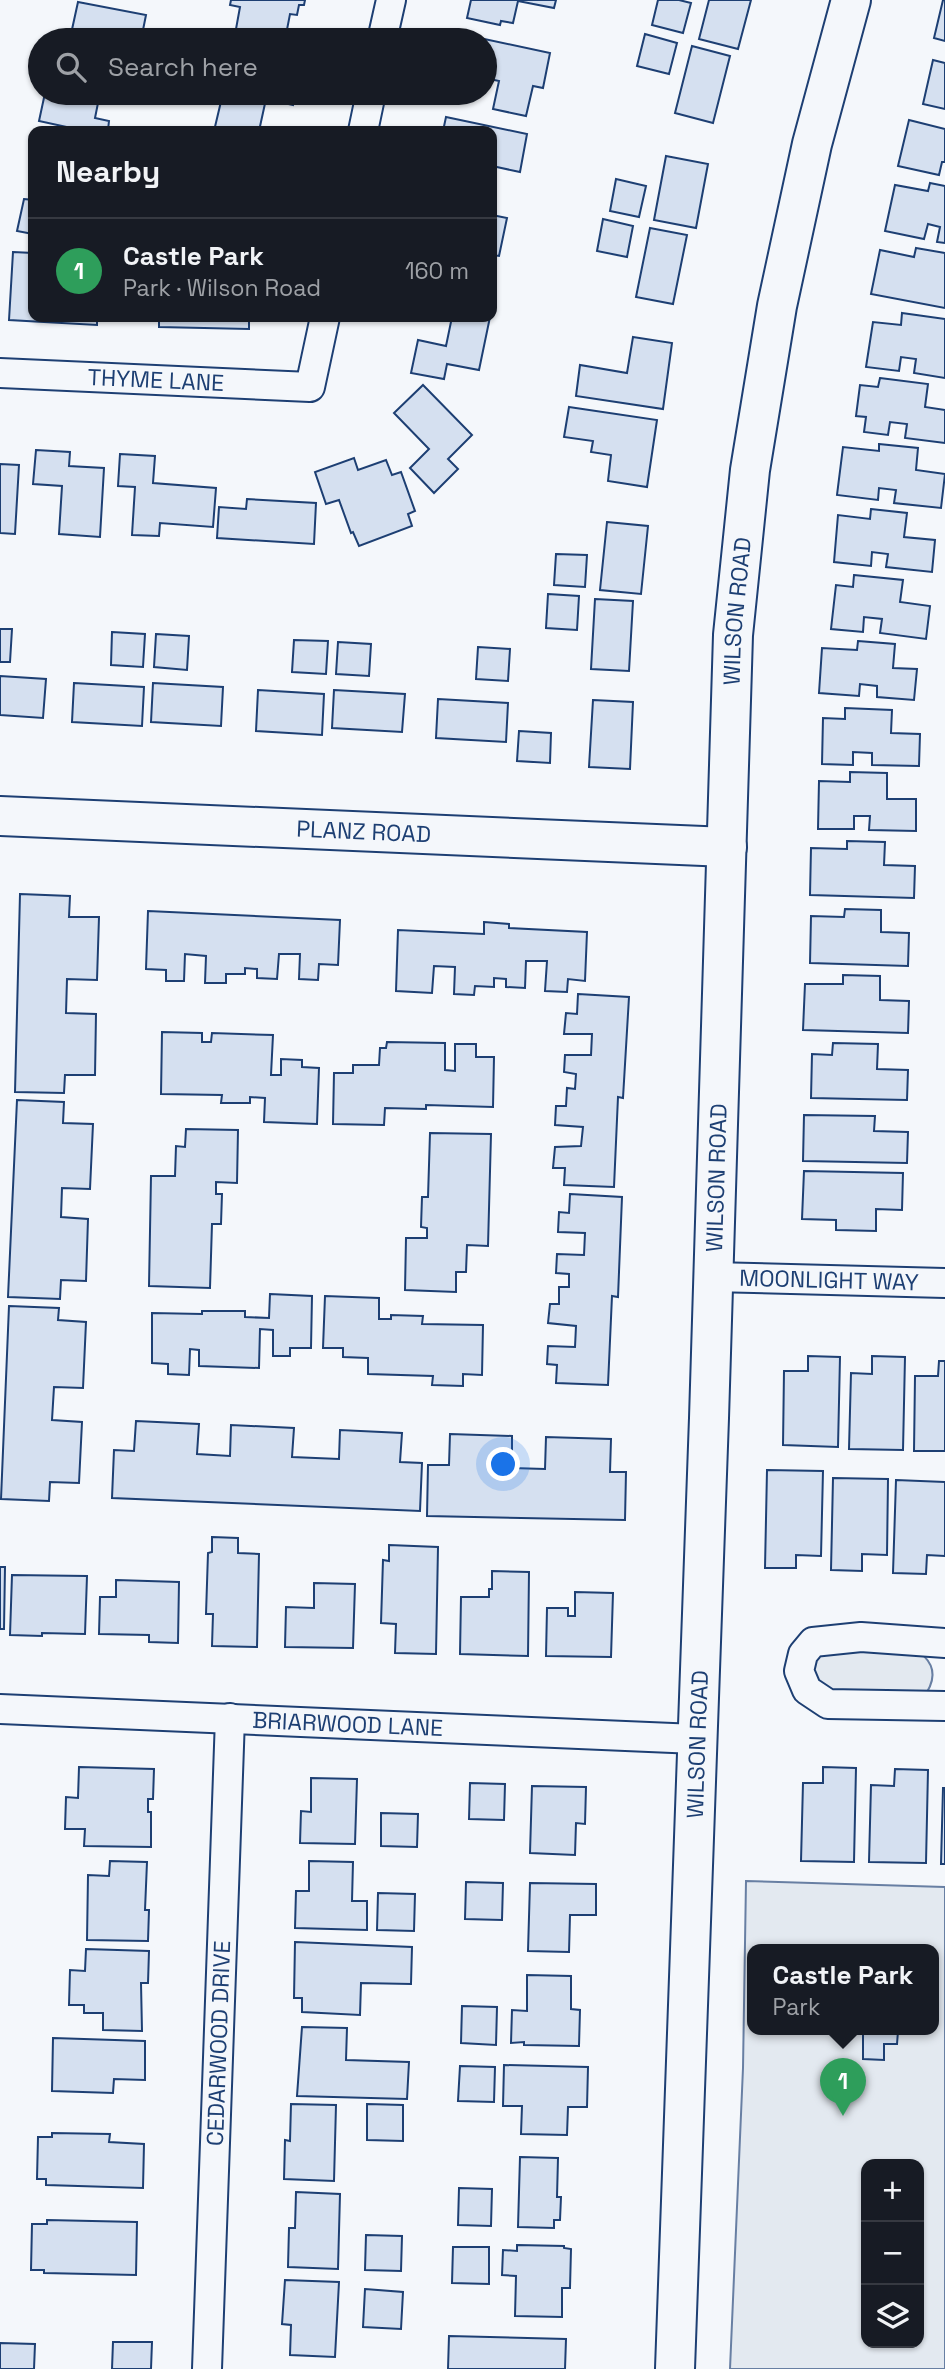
<!DOCTYPE html>
<meta charset="utf-8">
<style>
:root{--surface:#171b24;--page:#242831;--text:#f1f3f6;--muted:#9ea1a6;--line:#363941;--accent:#7c3aed}
body{margin:0;font-family:"Space Grotesk",sans-serif;background:var(--page);color:var(--text)}
.controls{position:absolute;right:21px;bottom:21px;display:grid;overflow:hidden;border-radius:14px;box-shadow:0 2px 5px #0004}
.controls button{width:63px;height:63px;display:grid;place-items:center;padding:0;border:0;border-bottom:2px solid var(--line);background:var(--surface);color:var(--text);font:35px sans-serif}
.you{position:absolute;left:504px;top:1465px;width:24px;height:24px;margin:-18px;border:5px solid #fff;border-radius:50%;background:#1a73e8;box-shadow:0 0 0 10px #1a73e833}
.badge{display:grid;place-items:center;width:46px;height:46px;border-radius:50%;background:var(--accent);color:#fff;font-size:23px;font-weight:700}
.pin{position:absolute;translate:-50% -58px;filter:drop-shadow(0 2px 4px #0008)}
.pin::after{content:'';position:absolute;top:37px;width:24px;height:21px;background:inherit;clip-path:polygon(0 0,100% 0,50% 100%)}
.popup{position:absolute;left:747px;top:1944px;width:192px;height:91px;box-sizing:border-box;display:grid;place-content:center;border-radius:14px;background:var(--surface);filter:drop-shadow(0 2px 5px #0005);font-size:23px;white-space:nowrap;color:var(--muted)}
.popup b{font-size:26px;color:var(--text)}
.popup::after{content:'';position:absolute;left:50%;top:100%;margin-left:-14px;border:14px solid transparent;border-top-color:var(--surface)}
.list{margin:0;padding:0;list-style:none}
h2{display:flex;justify-content:space-between;align-items:center;height:91px;margin:0;padding:0 28px;font-size:30px}
h2 small{font-size:23px;font-weight:400;color:var(--muted)}
.list li{display:grid;grid-template-columns:46px 1fr auto;gap:21px;align-items:center;box-sizing:border-box;height:105px;padding:0 28px;border-top:2px solid var(--line)}
.list b{display:block;font-size:26px;white-space:nowrap}
.list p{margin:0;font-size:23px;white-space:nowrap;color:var(--muted)}
.list em{font-size:23px;font-style:normal;color:var(--muted)}
.icon{flex:none;width:38px;height:38px;fill:none;stroke:currentColor;stroke-width:2;stroke-linecap:round;stroke-linejoin:round}
.map{position:relative;flex:none;width:945px;height:2369px;overflow:hidden}
.search{position:absolute;background:var(--surface);box-shadow:0 2px 5px #0004;left:28px;top:28px;width:469px;height:77px;display:flex;align-items:center;gap:18px;box-sizing:border-box;padding:0 24px;border-radius:38px;color:var(--muted);font-size:26px}
.panel{position:absolute;background:var(--surface);box-shadow:0 2px 5px #0004;left:28px;top:126px;width:469px;height:196px;border-radius:14px}
.map>svg:first-child{display:block}
.green{fill:#e3e9f0;stroke:#687fa3;stroke-width:2;fill-rule:evenodd}
.building{fill:#d5e0f0;stroke:#1d3f73;stroke-width:2}
.lines{fill:none;stroke-linecap:round;stroke-linejoin:round}
.street-casing{stroke:#1d3f73;stroke-width:32}
.secondary-casing{stroke:#1d3f73;stroke-width:42}
.street{stroke:#f4f7fb;stroke-width:28}
.secondary{stroke:#f4f7fb;stroke-width:38}
.labels{text-anchor:middle;dominant-baseline:central;stroke-width:5;stroke-linejoin:round;paint-order:stroke}
.street-label{font-size:23px;fill:#1d3f73;stroke:#f4f7fb}
</style>
<div class="map">
<svg width="945" height="2369" viewBox="0 0 945 2369">
<rect width="100%" height="100%" fill="#f4f7fb"/>
<g class="green">
<path d="M820,1648l99,4c15,11 17,25 8,40l-102,5 -22,-32z"/>
<path d="M746,1881l199,6v482h-215l13,-301zM752,1950h182v80h-182zM866,2164h53v179h-53z"/>
</g>
<g class="building">
<path d="M231,0h74l-1,5h-5l-2,10 -7,-1 -5,26h-51l6,-33 -10,-2z"/>
<path d="M471,0h85l-2,8 -36,-7 -5,22 -12,-2 -1,4 -33,-7z"/>
<path d="M658,0h21l12,3 -8,30 -31,-8z"/>
<path d="M709,0h42l-13,49 -39,-10z"/>
<path d="M943,0h2v41l-11,-3z"/>
<path d="M78,2l68,13 -5,25h-85l2,-8 13,2z"/>
<path d="M461,34l89,19 -7,35 -10,-2 -7,30 -33,-7 6,-28 -14,-3v-38h-25z"/>
<path d="M645,34l32,9 -8,31 -32,-8z"/>
<path d="M692,46l38,10 -17,67 -38,-10z"/>
<path d="M933,60l12,3v46l-22,-5z"/>
<path d="M45,93h55l-5,25 14,3 -1,9 6,1h-29l-46,-10z"/>
<path d="M223,93h72l-2,12 -27,-6 -7,32h-45z"/>
<path d="M446,117l81,17 -7,38 -28,-6v-35h-49z"/>
<path d="M909,120l36,9v33h-3l-3,13 -41,-9z"/>
<path d="M666,156l42,8 -12,64 -42,-8z"/>
<path d="M616,179l30,7 -7,31 -29,-6z"/>
<path d="M930,183l15,3v57l-8,-1 3,-15 -12,-3 -4,15 -39,-8 10,-46 33,6z"/>
<path d="M24,199l9,1v34l-16,-3z"/>
<path d="M492,215l15,3 -8,38 -7,-1z"/>
<path d="M603,219l30,7 -6,31 -30,-6z"/>
<path d="M650,228l37,7 -14,69 -37,-7z"/>
<path d="M916,248l29,5v55l-74,-14 9,-44 34,7z"/>
<path d="M13,252l20,1v64h64v8l-88,-5z"/>
<path d="M902,313l43,6v59l-31,-5 2,-14 -15,-2 -2,14 -33,-4 7,-45 28,3z"/>
<path d="M159,317h90v12l-90,-2z"/>
<path d="M452,317h38l-11,53 -32,-6 -3,15 -33,-6 7,-33 28,6z"/>
<path d="M633,337l39,6 -9,66 -87,-13 4,-31 47,8z"/>
<path d="M880,378l48,6 -3,23 20,3v33l-40,-5 2,-14 -17,-2 -2,13 -24,-3 2,-15 -10,-1 4,-31 18,2z"/>
<path d="M423,385l49,50 -24,24 10,10 -24,24 -24,-25 19,-19 -35,-36z"/>
<path d="M569,407l88,13 -10,67 -39,-6 3,-26 -20,-3 2,-11 -29,-4z"/>
<path d="M879,444l39,4 -2,22 29,4 -4,34 -47,-5 2,-13 -17,-2 -1,12 -41,-5 6,-48 36,4z"/>
<path d="M36,450l34,2 -1,14 35,2 -4,69 -41,-3 3,-48 -29,-2z"/>
<path d="M120,454l35,2 -2,27 63,5 -3,39 -53,-4 -1,13 -27,-1 3,-48 -17,-1z"/>
<path d="M354,458l4,12 28,-10 6,15 9,-3 14,39 -7,3 4,12 -53,20 -6,-14 -2,1 -12,-33 -13,4 -11,-32z"/>
<path d="M0,464l19,1 -4,69 -15,-1z"/>
<path d="M247,499l69,4 -2,41 -97,-6 2,-31 27,2z"/>
<path d="M871,509l36,4 -3,24 31,3 -3,32 -46,-5 2,-13 -16,-2 -1,14 -37,-4 4,-47 32,4z"/>
<path d="M607,522l41,4 -7,68 -41,-4z"/>
<path d="M556,554l31,1 -2,32 -31,-2z"/>
<path d="M854,575l49,5 -3,22 30,4 -4,33 -46,-6 2,-14 -18,-2 -1,15 -32,-3 5,-44 17,2z"/>
<path d="M548,594l31,2 -2,34 -31,-2z"/>
<path d="M595,599l38,2 -4,70 -38,-2z"/>
<path d="M0,629h12l-2,33h-10z"/>
<path d="M112,632l33,2 -2,33 -32,-2z"/>
<path d="M156,634l33,2 -2,34 -33,-3z"/>
<path d="M294,640l34,1 -2,33 -34,-2z"/>
<path d="M858,641l37,3 -2,24 24,1 -3,31 -37,-3v-11l-17,-2 -1,12 -40,-3 3,-45 35,2z"/>
<path d="M338,642l33,2 -2,32 -33,-2z"/>
<path d="M478,647l32,2 -2,32 -32,-2z"/>
<path d="M0,676l46,3 -3,39 -43,-3z"/>
<path d="M74,683l70,4 -2,39 -70,-4z"/>
<path d="M153,683l70,4 -2,39 -70,-4z"/>
<path d="M258,690l66,4 -2,41 -66,-4z"/>
<path d="M334,690l71,4 -3,38 -70,-4z"/>
<path d="M438,699l70,4 -2,39 -70,-4z"/>
<path d="M593,700l40,2 -3,67 -41,-2z"/>
<path d="M845,708l47,2 -1,23 29,1 -1,32 -47,-1v-12l-19,-1v13l-31,-1 1,-46 22,1z"/>
<path d="M519,731l32,2 -1,30 -33,-2z"/>
<path d="M850,772l37,1v26h29v32l-47,-1 1,-14h-16v13h-36l1,-48 31,1z"/>
<path d="M847,841l38,1 -1,23 31,1 -1,32 -104,-3 1,-47 36,1z"/>
<path d="M20,894l50,2 -1,21h30l-2,63 -30,-1 -1,34 30,1 -1,61h-30l-1,18 -49,-1z"/>
<path d="M845,909l36,1v22l28,1 -1,33 -98,-3 1,-47 33,1z"/>
<path d="M148,911l192,9 -2,45 -19,-1 -1,16 -19,-1 1,-25h-21l-2,25 -20,-1v-9l-12,-1v6h-19v9h-21l1,-27 -21,-2 -1,27h-18v-11l-20,-1z"/>
<path d="M484,922l25,2v4l78,4 -2,49 -17,-2 -1,13 -22,-1 2,-30h-21l-1,27 -19,-1v-8l-12,-1v9l-19,-1 -1,9 -20,-1 1,-27 -21,-1 -2,27 -36,-2 2,-61 86,4z"/>
<path d="M843,975l37,1v24l29,1 -1,32 -105,-3 2,-46h38z"/>
<path d="M578,994l51,3 -6,101 -5,-1 -4,90 -50,-2 1,-17h-12l2,-21 26,-1 2,-19 -28,-2 1,-19h10l1,-18 8,1 1,-15 -12,-2 1,-17h26l1,-21h-28l2,-21 11,1z"/>
<path d="M162,1032l40,1v9h9l1,-9 61,2 -2,40h10v-16l21,1v7l17,1 -2,56 -53,-2 1,-24 -15,-1v6h-29l1,-8 -61,-1z"/>
<path d="M387,1042l58,1v27l10,1v-27h21v13h18l-1,50 -67,-2v4l-41,-1 -1,17 -51,-1 1,-51h19v-8h26l1,-17h6z"/>
<path d="M833,1043l45,1 -1,25 31,1 -1,30 -96,-2 1,-44 20,1z"/>
<path d="M17,1100l47,2 -1,21 30,1 -3,65 -28,-1 -1,29 27,2 -2,62 -25,-1 -1,19 -52,-2z"/>
<path d="M804,1115l71,1 -1,15 34,1 -1,31 -104,-2z"/>
<path d="M186,1129l52,1 -1,53 -21,-1v12h6l-1,30h-9l-2,64 -61,-2 2,-110h24l1,-30 9,1z"/>
<path d="M430,1133l61,1 -3,112 -21,-1 -1,27h-10v20l-51,-2 1,-52h21v-10l-6,-1 1,-30h6z"/>
<path d="M804,1171l99,2 -1,37 -26,-1v22l-40,-1v-10l-34,-1z"/>
<path d="M570,1194l52,3 -4,100 -6,-1 -4,89 -52,-2 1,-18 -10,-1 1,-18 27,1 1,-21 -28,-3 2,-19h9v-17h10v-13l-13,-1 1,-19 27,1 1,-22 -27,-1 1,-20 10,1z"/>
<path d="M270,1294l42,2 -1,52h-21v8h-17v-26l-13,-1 -1,39 -60,-2v-16l-9,-1 -1,26 -21,-1v-10l-16,-1v-50l50,1v-3h43v6l24,1z"/>
<path d="M325,1296l54,2v21h12v-4l32,1 -1,8 61,1 -1,50 -19,-1v12l-31,-1 1,-9 -65,-2v-16l-25,-1v-9h-20z"/>
<path d="M9,1306l50,2 -1,12 28,2 -3,66 -29,-1 -2,33 30,2 -3,61 -29,-1 -1,19 -48,-2z"/>
<path d="M808,1356l32,1 -2,90 -55,-2 1,-74h24z"/>
<path d="M872,1356l33,1 -2,93 -54,-1 2,-76 21,1z"/>
<path d="M939,1361h6v90h-31l1,-75h23z"/>
<path d="M136,1421l63,3 -2,30 33,2 1,-31 63,3 -2,29 47,2 1,-29 62,3 -2,29 22,1 -2,48 -308,-13 2,-48 20,1z"/>
<path d="M450,1434l62,2v32l33,1 1,-32 65,2 -1,33h16l-1,48 -198,-4 1,-51h21z"/>
<path d="M767,1470l56,1 -2,85 -25,-1v13h-31z"/>
<path d="M833,1478l55,1 -1,76 -25,-1v17l-31,-1z"/>
<path d="M896,1480l49,2v74l-18,-1 -1,19 -33,-1z"/>
<path d="M212,1537l26,1v15l21,1 -2,93 -45,-1 1,-32h-7l2,-61 4,-1z"/>
<path d="M389,1545l49,2 -2,107 -41,-1 1,-29 -15,-1 2,-63 6,1z"/>
<path d="M0,1567h5l-1,62h-4z"/>
<path d="M492,1571l37,1 -1,84 -68,-2 1,-57h28v-8h3z"/>
<path d="M12,1575l75,1 -2,58 -43,-1v3l-32,-1z"/>
<path d="M116,1580l63,2 -1,61 -29,-1v-7l-50,-1 1,-37h16z"/>
<path d="M314,1583l41,1 -2,64 -68,-1 1,-40 28,1z"/>
<path d="M575,1592l38,1 -2,64 -65,-1 1,-48h21v8h7z"/>
<path d="M79,1767l75,2 -1,30h-5v13h3v35l-67,-1 1,-17h-20l1,-32 12,1z"/>
<path d="M823,1767l33,1 -2,94 -53,-1 2,-78h20z"/>
<path d="M895,1769l33,1 -2,93 -57,-1 2,-77 23,1z"/>
<path d="M311,1778l46,1 -2,65 -55,-1 1,-32 10,1z"/>
<path d="M470,1783l35,1 -1,36 -35,-1z"/>
<path d="M532,1786l54,1 -1,37 -9,-1 -1,32 -45,-2z"/>
<path d="M943,1788h2v76h-4z"/>
<path d="M381,1813l37,1 -1,33 -36,-1z"/>
<path d="M110,1861l37,1 -2,48h4l-1,31 -61,-1 1,-65 21,1z"/>
<path d="M309,1861l44,1 -1,39h15v29l-72,-2 1,-37h13z"/>
<path d="M466,1882l37,1 -1,37 -37,-1z"/>
<path d="M530,1883l66,1v31h-26l-1,37 -41,-1z"/>
<path d="M378,1893l37,1 -1,37 -37,-1z"/>
<path d="M295,1942l117,5 -1,37 -50,-1 -1,32 -58,-3v-14h-8z"/>
<path d="M86,1949l63,2 -1,32h-7l1,48 -39,-1v-17h-19v-8h-15l1,-35 15,1z"/>
<path d="M527,1975l44,1v33l9,1 -1,36 -55,-1v-3l-13,1 1,-33 15,1z"/>
<path d="M462,2006l35,1 -1,38 -35,-2z"/>
<path d="M302,2027l45,1 -1,32 63,2 -2,37 -110,-3z"/>
<path d="M863,2030l35,1 -1,13h-13v16l-21,-1z"/>
<path d="M53,2038l92,3v39l-31,-1 -1,14 -61,-2z"/>
<path d="M504,2065l84,2 -1,40h-19l-1,28 -46,-1 1,-28h-19z"/>
<path d="M460,2066l35,1 -1,35 -36,-1z"/>
<path d="M291,2104l45,1 -2,76 -50,-2 1,-39 5,1z"/>
<path d="M367,2104l36,1v36l-36,-1z"/>
<path d="M52,2133l58,1 -1,8 35,2 -1,44 -97,-3v-6h-9l1,-42h14z"/>
<path d="M520,2157l38,1 -1,39h4l-1,23h-6v8l-36,-1z"/>
<path d="M459,2188l33,1 -1,37 -33,-1z"/>
<path d="M296,2192l44,2 -2,75 -50,-2 1,-39h6z"/>
<path d="M47,2220l90,2 -1,53 -92,-2v-3h-13l1,-46h15z"/>
<path d="M366,2235l36,1 -1,35 -36,-1z"/>
<path d="M517,2245l47,1v2l7,1 -1,39h-8v29l-47,-1 1,-40 -14,-1 1,-25 14,1z"/>
<path d="M453,2247h36v37l-37,-1z"/>
<path d="M285,2280l54,2 -4,75 -45,-2 1,-30 -9,-1z"/>
<path d="M365,2289l38,3 -2,37 -38,-2z"/>
<path d="M449,2336l117,3 -1,30h-117z"/>
<path d="M113,2342h39l-1,27h-39z"/>
<path d="M0,2343l35,1 -1,25h-34z"/>
</g>
<g class="lines">
<g class="street-casing">
<g id="street">
<path d="M382,40l9,-40"/>
<path d="M363,131l8,-38"/>
<path id="s1" d="M0,373l310,14 15,-70"/>
<path id="s2" d="M712,1277l233,6"/>
<path d="M945,1643l-84,-6 -48,5 -10,12 -4,17 8,19 21,14 117,2"/>
<path id="s3" d="M0,1709l696,30"/>
<path id="s4" d="M207,2369l23,-651"/>
</g>
</g>
<g class="secondary-casing">
<g id="secondary">
<path id="s5" d="M0,816l727,31"/>
<path id="s6" d="M675,2369l34,-951 24,-783 17,-165 27,-164 35,-162 39,-144"/>
</g>
</g>
<use href="#street" class="street"/>
<use href="#secondary" class="secondary"/>
</g>
<g class="labels">
<g class="street-label">
<text stroke="none"><textPath href="#s1" startOffset="156">THYME LANE</textPath></text>
<text stroke="none"><textPath href="#s6" startOffset="1759">WILSON ROAD</textPath></text>
<text stroke="none"><textPath href="#s5" startOffset="364">PLANZ ROAD</textPath></text>
<text stroke="none"><textPath href="#s6" startOffset="1192">WILSON ROAD</textPath></text>
<text stroke="none"><textPath href="#s2" startOffset="117">MOONLIGHT WAY</textPath></text>
<text stroke="none"><textPath href="#s3" startOffset="348">BRIARWOOD LANE</textPath></text>
<text stroke="none"><textPath href="#s6" startOffset="625">WILSON ROAD</textPath></text>
<text stroke="none"><textPath href="#s4" startOffset="326">CEDARWOOD DRIVE</textPath></text>
</g>
</g>
</svg>
<div class="controls">
<button>+</button>
<button>−</button>
<button><svg class="icon" aria-label="layers" viewBox="0 0 24 24"><path d="M12 4l9 5-9 5-9-5zM3 14l9 5 9-5"/></svg></button>
</div>
<div class="you"></div>
<div class="pin badge" style="left:843px;top:2116px;background:#2e9e5b">1</div>
<div class="popup"><b>Castle Park</b>Park</div>
<div class="search"><svg class="icon" aria-label="search" viewBox="0 0 24 24"><circle cx="10" cy="10" r="6"/><path d="M15 15l6 6"/></svg>Search here</div>
<section class="panel">
<h2>Nearby<small></small></h2>
<ul class="list">
<li><span class="badge" style="background:#2e9e5b">1</span><div><b>Castle Park</b><p>Park · Wilson Road</p></div><em>160 m</em></li>
</ul>
</section>
</div>
